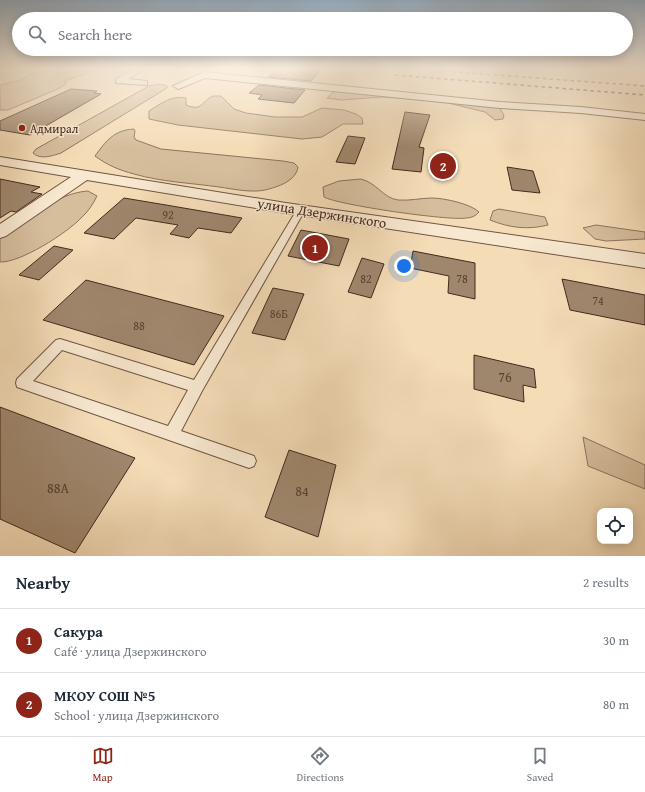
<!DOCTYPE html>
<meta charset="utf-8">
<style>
:root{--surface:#fff;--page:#f6f6f7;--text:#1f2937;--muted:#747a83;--line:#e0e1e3;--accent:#8f2418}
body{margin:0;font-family:"Gentium Book Plus",serif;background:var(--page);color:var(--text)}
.controls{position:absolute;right:12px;bottom:12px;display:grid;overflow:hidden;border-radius:8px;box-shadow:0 2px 10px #0003}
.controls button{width:36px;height:36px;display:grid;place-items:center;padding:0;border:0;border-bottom:1px solid var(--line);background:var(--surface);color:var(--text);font:20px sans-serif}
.you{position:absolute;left:404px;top:266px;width:14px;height:14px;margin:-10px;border:3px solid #fff;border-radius:50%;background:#1a73e8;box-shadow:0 0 0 6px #1a73e833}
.badge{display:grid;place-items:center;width:26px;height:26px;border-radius:50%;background:var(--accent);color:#fff;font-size:13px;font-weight:700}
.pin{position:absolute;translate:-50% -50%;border:2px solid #fff;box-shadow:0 1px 4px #0006}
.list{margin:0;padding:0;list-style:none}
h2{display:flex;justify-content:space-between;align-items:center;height:52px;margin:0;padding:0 16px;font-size:17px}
h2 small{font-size:13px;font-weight:400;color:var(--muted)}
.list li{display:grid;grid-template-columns:26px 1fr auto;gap:12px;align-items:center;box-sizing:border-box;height:64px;padding:0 16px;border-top:1px solid var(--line)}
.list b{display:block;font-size:15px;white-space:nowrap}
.list p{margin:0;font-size:13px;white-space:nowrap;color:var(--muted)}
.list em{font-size:13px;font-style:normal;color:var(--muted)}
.icon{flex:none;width:22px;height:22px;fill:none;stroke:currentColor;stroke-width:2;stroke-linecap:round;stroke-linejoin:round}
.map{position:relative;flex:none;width:645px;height:556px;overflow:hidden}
.search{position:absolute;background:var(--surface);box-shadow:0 2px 10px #0003;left:12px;right:12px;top:12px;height:44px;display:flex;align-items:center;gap:10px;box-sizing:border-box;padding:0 14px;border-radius:22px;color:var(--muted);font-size:15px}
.sheet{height:180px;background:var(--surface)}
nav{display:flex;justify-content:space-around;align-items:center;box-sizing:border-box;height:56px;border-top:1px solid var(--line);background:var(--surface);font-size:11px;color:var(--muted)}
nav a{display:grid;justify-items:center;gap:2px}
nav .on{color:var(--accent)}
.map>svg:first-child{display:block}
.green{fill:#d6be9d;stroke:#8c745d}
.building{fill:#9f876d;stroke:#432a1d}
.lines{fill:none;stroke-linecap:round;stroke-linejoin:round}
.service-casing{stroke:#6f5644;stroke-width:2}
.minor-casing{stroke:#6f5644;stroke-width:2}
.service{fill:#f8e8d0;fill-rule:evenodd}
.minor{fill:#f8e8d0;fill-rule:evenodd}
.rail{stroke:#432a1d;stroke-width:1.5;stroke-dasharray:3.5 3.5;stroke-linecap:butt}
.poi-dot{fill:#8f2418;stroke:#f8e8d0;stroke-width:1.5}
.labels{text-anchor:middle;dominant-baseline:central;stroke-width:3;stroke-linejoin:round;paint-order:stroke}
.far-poi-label{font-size:12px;fill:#432a1d;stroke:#f8e8d0;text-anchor:start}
.number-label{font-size:12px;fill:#5a4131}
.street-label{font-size:14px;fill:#432a1d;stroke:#f8e8d0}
.near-number-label{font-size:14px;fill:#5a4131}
</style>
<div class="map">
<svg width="645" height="556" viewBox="0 0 645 556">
<rect width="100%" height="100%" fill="#f4dcb7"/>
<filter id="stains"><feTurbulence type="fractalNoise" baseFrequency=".005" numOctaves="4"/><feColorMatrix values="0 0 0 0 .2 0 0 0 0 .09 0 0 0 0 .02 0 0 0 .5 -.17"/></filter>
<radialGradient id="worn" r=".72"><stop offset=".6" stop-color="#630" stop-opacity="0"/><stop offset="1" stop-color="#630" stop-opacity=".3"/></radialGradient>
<g class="green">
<path d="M39,69h59l-33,12 1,3 -6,4 -52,22h-8v-25l21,-5z"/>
<path d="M160,84l7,2v2l-106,65c-9,3 -21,7 -28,0l3,-4 113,-63z"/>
<path d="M353,91l146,16 5,8 -1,4 -8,1 -10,-8 -45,-11 -58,-4 -41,3 -14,-2 6,-6z"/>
<path d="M213,96h8l13,13 12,4 29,4h27l20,-9 22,2 12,4 6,4 1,6h-20l-21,13 -20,2 -124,-14 -29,-6v-8c12,-7 22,-16 37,-13v7c17,7 15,-4 27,-9z"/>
<path d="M134,129l1,2 -1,6 2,3 25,9 122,12 11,2 4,4c-2,14 -20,20 -33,23 -14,3 -32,-1 -46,-3 -28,-4 -57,-5 -85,-13 -15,-4 -27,-9 -39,-18 11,-15 19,-26 39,-27z"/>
<path d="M361,179c16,4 22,19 37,21 12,1 23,-2 34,-2 12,0 39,6 47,14 -3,4 -8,6 -13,6 -17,3 -128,-13 -142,-21l-1,-10 16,-6z"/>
<path d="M88,191l9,5c-4,8 -9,16 -16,22 -14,15 -61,45 -81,44v-24c26,-17 56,-45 88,-47z"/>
<path d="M499,209l46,8 3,8c-20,5 -38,3 -58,-5l3,-9z"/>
<path d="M596,225l49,7v7l-39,2 -11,-2 -12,-11z"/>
<path d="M583,437l62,28v24l-57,-23z"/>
</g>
<g class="building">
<path d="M277,69h20l23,2 -9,10 -43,-4z"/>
<path d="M259,85l46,5 -11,13 -36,-4 4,-4 -13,-2z"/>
<path d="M71,89l26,2 -3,2 7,1 -71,41 -30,-5v-9z"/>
<path d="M405,112l25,3 -11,32 5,1 -3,24 -29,-3z"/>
<path d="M348,136l17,2 -10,26 -19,-2z"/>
<path d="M507,167l26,4 7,22 -28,-3z"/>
<path d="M0,179l40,8 -9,5 11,2 -26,18 -5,-1 -11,7z"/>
<path d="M124,198l42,7 76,13 -11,15 -33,-5 -9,10 -19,-4 8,-9 -42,-7 -22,21 -30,-6z"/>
<path d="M301,230l48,9 -10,27 -51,-10z"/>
<path d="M54,246l19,4 -34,30 -20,-5z"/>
<path d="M413,251l62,12v36l-27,-6 1,-17 -39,-8z"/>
<path d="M362,258l22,6 -13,34 -23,-6z"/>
<path d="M562,279l83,16v30l-75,-15z"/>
<path d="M86,280l138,36 -30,49 -151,-45z"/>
<path d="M273,288l31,6 -19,46 -33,-7z"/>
<path d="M474,355l60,14 2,19 -13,-3 1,17 -50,-13z"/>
<path d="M0,407l135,51 -60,95 -75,-34z"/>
<path d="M289,450l47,15 -18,72 -53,-20z"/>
</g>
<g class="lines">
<g class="service-casing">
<path id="service" d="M298,208h3l4,2 -103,181 -21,40 73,25 2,5 -2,5 -5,2 -232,-81 -1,-4 1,-4 39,-39 4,-1 134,41zM62,350l126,40 -20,36 -135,-45z"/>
</g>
<g class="minor-casing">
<g id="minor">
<path d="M134,69h10l-15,10 18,2v4l-31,-2v-4z"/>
<path d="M204,72l296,30 81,5 64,7v6l-64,-7 -81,-5 -295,-30 -24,10 -3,1 -5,-3z"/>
<path d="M0,157l286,46 359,51v14l-359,-55 -199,-33 -81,56 -6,2v-14l71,-47 -71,-12z"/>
</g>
</g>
<use href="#service" class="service"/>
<use href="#minor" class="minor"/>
<g class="rail">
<path d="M417,69l228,17"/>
<path d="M395,75l250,20"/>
</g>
</g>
<linearGradient id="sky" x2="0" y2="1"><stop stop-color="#95acc0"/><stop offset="0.47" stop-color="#faefdf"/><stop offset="1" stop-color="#faefdf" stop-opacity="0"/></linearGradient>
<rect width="645" height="147" fill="url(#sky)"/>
<circle class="poi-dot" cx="22" cy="128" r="4"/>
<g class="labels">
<g class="far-poi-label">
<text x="30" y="128">Адмирал</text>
</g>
<g class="number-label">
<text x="168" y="214">92</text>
<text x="366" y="278">82</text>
<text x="462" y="278">78</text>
<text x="598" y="300">74</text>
<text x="279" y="313">86Б</text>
<text x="139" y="325">88</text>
</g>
<g class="street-label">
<text transform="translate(322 213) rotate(9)">улица Дзержинского</text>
</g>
<g class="near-number-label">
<text x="505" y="377">76</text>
<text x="58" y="488">88А</text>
<text x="302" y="491">84</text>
</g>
</g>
<rect width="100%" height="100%" filter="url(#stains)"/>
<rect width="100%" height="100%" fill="url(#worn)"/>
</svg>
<div class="controls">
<button><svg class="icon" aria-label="locate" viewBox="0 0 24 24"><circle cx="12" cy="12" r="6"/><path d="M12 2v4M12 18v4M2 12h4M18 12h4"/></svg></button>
</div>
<div class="you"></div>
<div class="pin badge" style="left:315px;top:248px">1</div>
<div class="pin badge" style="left:443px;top:166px">2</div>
<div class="search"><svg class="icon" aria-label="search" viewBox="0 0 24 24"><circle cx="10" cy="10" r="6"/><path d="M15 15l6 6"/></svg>Search here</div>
</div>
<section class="sheet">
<h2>Nearby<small>2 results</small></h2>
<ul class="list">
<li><span class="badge">1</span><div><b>Сакура</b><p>Café · улица Дзержинского</p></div><em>30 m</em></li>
<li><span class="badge">2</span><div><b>МКОУ СОШ №5</b><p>School · улица Дзержинского</p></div><em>80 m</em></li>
</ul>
</section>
<nav>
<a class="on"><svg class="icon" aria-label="map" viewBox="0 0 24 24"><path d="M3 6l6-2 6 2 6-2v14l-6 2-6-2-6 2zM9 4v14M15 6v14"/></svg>Map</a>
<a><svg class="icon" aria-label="directions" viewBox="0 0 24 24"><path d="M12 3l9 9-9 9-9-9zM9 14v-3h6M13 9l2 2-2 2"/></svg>Directions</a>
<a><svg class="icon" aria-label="saved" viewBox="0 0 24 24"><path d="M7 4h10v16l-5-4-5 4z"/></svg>Saved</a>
</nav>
